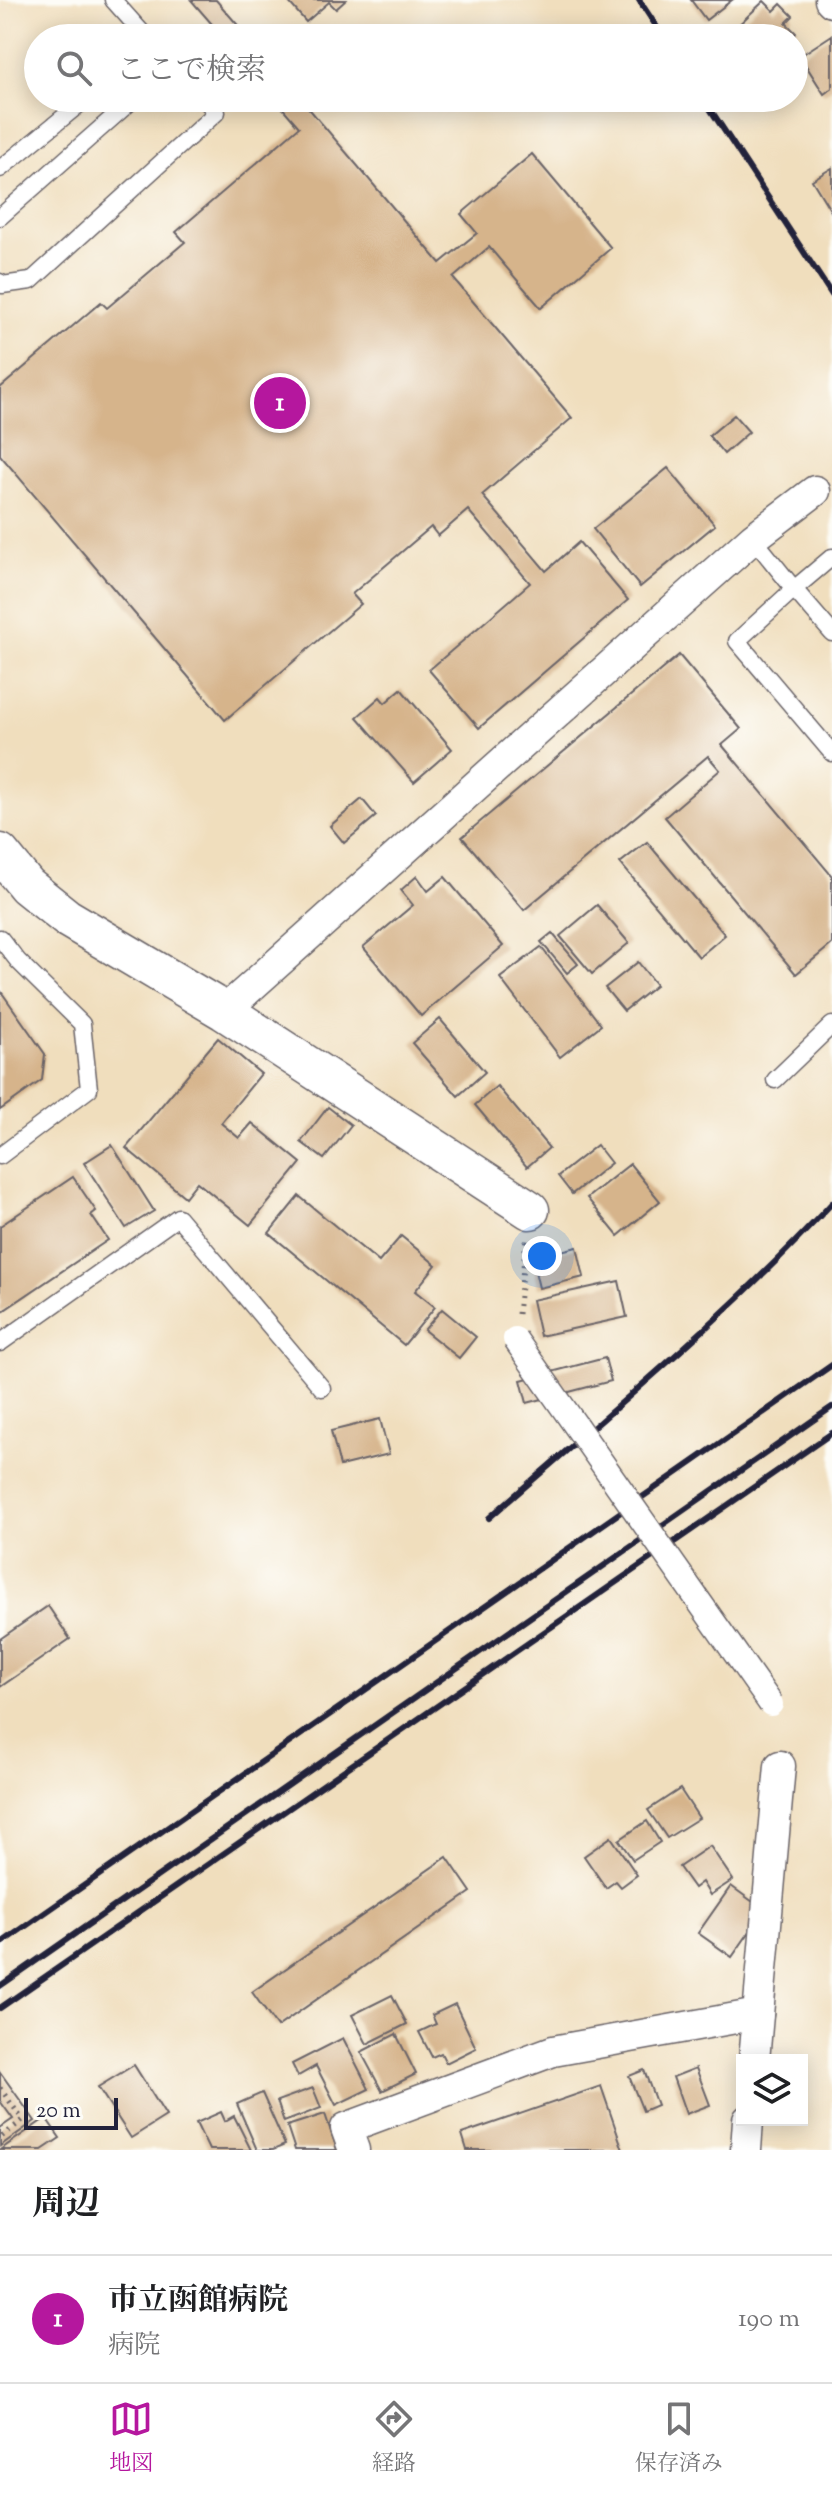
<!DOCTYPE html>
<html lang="ja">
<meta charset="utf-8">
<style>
:root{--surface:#fff;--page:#f6f6f6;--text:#202124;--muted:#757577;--line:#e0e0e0;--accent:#b5179e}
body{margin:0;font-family:"Sorts Mill Goudy","Noto Serif JP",serif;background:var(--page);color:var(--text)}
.controls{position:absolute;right:24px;bottom:24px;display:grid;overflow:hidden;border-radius:0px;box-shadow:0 4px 20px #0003}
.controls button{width:72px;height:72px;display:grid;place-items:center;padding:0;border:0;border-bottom:2px solid var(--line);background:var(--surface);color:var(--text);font:40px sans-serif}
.scale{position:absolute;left:24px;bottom:20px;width:94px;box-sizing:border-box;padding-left:8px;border:4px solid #22223b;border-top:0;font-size:22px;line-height:28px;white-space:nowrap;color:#22223b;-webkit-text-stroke:6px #fdfcf7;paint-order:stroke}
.you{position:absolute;left:542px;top:1256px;width:28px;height:28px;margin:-20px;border:6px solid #fff;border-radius:50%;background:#1a73e8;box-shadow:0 0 0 12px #1a73e833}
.badge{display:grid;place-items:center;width:52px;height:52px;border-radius:50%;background:var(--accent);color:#fff;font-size:26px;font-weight:700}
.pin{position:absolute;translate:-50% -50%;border:4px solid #fff;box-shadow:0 2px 8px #0006}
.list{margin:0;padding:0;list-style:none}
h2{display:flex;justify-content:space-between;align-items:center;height:104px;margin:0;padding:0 32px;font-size:34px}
h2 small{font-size:26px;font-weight:400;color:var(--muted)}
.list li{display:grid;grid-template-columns:52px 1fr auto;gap:24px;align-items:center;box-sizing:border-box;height:128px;padding:0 32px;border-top:2px solid var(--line)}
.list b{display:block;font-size:30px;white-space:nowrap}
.list p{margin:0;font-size:26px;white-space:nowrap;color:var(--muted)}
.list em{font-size:26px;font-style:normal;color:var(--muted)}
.icon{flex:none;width:44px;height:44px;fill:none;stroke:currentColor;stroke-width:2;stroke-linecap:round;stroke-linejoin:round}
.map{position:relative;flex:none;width:832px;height:2150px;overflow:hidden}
.search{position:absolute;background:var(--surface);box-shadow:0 4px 20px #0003;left:24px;right:24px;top:24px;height:88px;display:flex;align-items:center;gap:20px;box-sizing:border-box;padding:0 28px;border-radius:44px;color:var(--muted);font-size:30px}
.sheet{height:232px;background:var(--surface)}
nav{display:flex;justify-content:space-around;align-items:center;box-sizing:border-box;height:112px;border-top:2px solid var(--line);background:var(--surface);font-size:22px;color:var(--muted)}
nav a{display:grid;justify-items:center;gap:4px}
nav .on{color:var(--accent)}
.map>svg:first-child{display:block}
.building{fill:#d6b48b}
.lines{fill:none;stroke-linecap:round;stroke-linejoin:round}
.service-casing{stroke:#6a6468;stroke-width:19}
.minor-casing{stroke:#6a6468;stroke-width:33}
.tertiary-casing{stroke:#6a6468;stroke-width:41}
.path{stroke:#6a6468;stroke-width:5;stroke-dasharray:2 6;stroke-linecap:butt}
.service{stroke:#fff;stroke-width:16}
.minor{stroke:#fff;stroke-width:30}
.tertiary{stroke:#fff;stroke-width:38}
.rail{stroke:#22223b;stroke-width:6}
.pedestrian-bridge-casing{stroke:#6a6468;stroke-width:27;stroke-linecap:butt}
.pedestrian-bridge{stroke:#fff;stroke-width:24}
</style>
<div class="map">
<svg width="832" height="2150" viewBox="0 0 832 2150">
<rect width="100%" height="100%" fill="#fdfcf7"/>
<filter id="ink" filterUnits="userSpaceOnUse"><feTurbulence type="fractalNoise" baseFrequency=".0125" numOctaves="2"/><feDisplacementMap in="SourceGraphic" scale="16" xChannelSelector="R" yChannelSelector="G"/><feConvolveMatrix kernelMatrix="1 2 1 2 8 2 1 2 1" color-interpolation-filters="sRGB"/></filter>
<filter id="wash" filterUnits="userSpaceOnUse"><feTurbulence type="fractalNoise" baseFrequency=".006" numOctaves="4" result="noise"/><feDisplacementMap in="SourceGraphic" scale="32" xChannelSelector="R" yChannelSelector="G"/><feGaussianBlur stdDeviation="1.8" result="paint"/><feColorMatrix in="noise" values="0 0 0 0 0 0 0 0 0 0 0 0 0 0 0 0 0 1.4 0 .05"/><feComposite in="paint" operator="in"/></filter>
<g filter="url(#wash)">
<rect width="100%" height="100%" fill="#f0debd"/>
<g id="blocks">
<g class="building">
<path d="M191,0h25l33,38h-25z"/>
<path d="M287,0h59l-10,9 -7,-7 -23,20z"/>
<path d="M691,0h41l-26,20z"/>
<path d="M764,1l10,10 7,-7 12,12 -7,7 10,10 -4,5h-49l-9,-9z"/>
<path d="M832,35v53l-8,6 -24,-38z"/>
<path d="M274,98h26l140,165 37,-30 -16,-19 71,-60 79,94 -70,60 -52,-61 -36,31 119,140 -90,77 64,76 33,-29 49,58 -149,128 -50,-58 101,-87 -62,-73 -30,26 -7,-9 -79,67 9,10 -136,116 -225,-265v-67l101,-86 6,6 78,-66 -9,-10 123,-105z"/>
<path d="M832,168v45l-20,-33z"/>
<path d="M734,415l15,17 -25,22 -15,-18z"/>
<path d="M668,468l47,57 -75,62 -47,-58z"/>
<path d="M679,655l62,74 -19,16 110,131v68l-36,30 -131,-157 55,-47 -12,-14 -184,154 -62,-73z"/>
<path d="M401,689l51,60 -38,33 -57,-65 23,-20 5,6z"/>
<path d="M362,799l14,17 -32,27 -14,-17z"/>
<path d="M647,842l78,93 -26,22 -79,-94z"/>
<path d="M417,876l11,15 17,-14 58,69 -82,70 -58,-69 50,-42 -12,-15z"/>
<path d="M597,905l32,38 -37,31 -32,-38z"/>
<path d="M552,933l26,31 -11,9 -26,-31z"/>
<path d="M541,947l60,78 -41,32 -60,-79z"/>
<path d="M638,962l18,23 -32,26 -19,-23z"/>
<path d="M0,990l45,64 -3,26 -42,30z"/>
<path d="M440,1019l45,53 -27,24 -46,-53z"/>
<path d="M218,1038l43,36 -40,49 18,15 13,-15 49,40 -51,62 -53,-43 -12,15 -59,-49z"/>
<path d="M497,1086l52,62 -22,19 -52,-62z"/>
<path d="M328,1107l23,18 -27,34 -23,-17z"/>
<path d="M112,1145l42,66 -28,17 -42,-65z"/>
<path d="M597,1145l14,18 -39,31 -14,-18z"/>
<path d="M630,1164l30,37 -42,35 -31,-38z"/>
<path d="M73,1177l23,34 -5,4 17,25 -108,73v-87z"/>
<path d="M299,1196l80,66 22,-26 35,29 -21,26 20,16 -31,38 -135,-112z"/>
<path d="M577,1247l7,30 -45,11 -7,-30z"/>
<path d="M619,1281l8,36 -87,19 -8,-36z"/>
<path d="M442,1309l34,28 -17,21 -35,-28z"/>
<path d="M605,1358l6,23 -84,22 -6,-23z"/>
<path d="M380,1419l9,35 -49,12 -9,-35z"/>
<path d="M48,1606l22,33 -70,48v-48z"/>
<path d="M680,1789l19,29 -32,20 -19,-28z"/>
<path d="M647,1821l13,21 -27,18 -14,-20z"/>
<path d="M611,1837l26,38 -16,12 -5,-6 -10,7 -22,-32z"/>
<path d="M710,1846l23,34 -23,15 -8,-13 -8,6 -15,-21z"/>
<path d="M447,1857l24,35 -194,135 -25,-35z"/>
<path d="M731,1886l22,16 2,22 -23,33 -34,-24z"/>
<path d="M392,1995l15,29 -40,20 -15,-29z"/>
<path d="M455,2004l21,44 -30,15 -5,-10 -9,4 -13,-25 17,-8 -4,-9z"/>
<path d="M396,2034l20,40 -34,17 -21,-39z"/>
<path d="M343,2038l26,51 -33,16 -20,-39 -18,10 -6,-12z"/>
<path d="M134,2065l32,51 -35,22 -33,-51z"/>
<path d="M696,2068l14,37 -24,9 -13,-37z"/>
<path d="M644,2070l13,35 -14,6 -14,-35z"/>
<path d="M0,2072l35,49 -35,25v-18l13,-9 -13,-18z"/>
<path d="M601,2086l22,64h-156l-5,-16z"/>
<path d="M313,2088l8,20 -37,14 -7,-21z"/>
<path d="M262,2093l23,52 -12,5h-16l-20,-46z"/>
<path d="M221,2112l4,9 9,-5 17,34h-42l-13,-27z"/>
<path d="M325,2114l12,36h-42l-8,-24z"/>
<path d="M46,2118l14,20 -18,12h-42z"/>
</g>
</g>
</g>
<g filter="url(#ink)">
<use href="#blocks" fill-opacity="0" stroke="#6a6468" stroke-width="2"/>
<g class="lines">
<g class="service-casing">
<g id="service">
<path d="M113,0l34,38"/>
<path d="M0,169l87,-71"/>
<path d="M0,217l128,-113 3,-6"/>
<path d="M0,282l2,3 29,-4 186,-169 -14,-14"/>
<path d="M753,538l41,51 -57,52 95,112"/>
<path d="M832,557l-38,32 38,44"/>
<path d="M0,938l18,23 64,63 7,65 -89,67"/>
<path d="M775,1080l57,-55"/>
<path d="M0,1343l178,-126 144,171"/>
</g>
</g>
<g class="minor-casing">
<g id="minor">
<path d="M830,0l2,2"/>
<path d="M224,1011l529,-473 62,-47"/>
<path d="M754,2060l26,-294"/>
<path d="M354,2150l-8,-22 207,-77 205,-37"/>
<path d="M746,2150l2,-30"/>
</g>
</g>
<g class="tertiary-casing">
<path id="tertiary" d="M0,853l27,33 40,32 157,93 306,199"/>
</g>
<g class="path">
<path d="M518,1314l8,-74"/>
<path d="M0,2088l23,32 -23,18"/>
</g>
<use href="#service" class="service"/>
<use href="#minor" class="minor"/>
<use href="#tertiary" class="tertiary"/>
<g class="rail">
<path d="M639,0l25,38"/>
<path d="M703,98l129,197"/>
<path d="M489,1518c116,-102 238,-201 343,-315"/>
<path d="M0,1944l832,-579"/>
<path d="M0,1986l832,-579"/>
<path d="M0,2008l832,-575"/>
</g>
<g class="pedestrian-bridge-casing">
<path id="pedestrian-bridge" d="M515,1339l256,365"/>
</g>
<use href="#pedestrian-bridge" class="pedestrian-bridge"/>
</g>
</g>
</svg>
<div class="controls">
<button><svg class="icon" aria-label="layers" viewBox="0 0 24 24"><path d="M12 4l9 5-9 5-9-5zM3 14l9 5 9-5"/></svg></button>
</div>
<div class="scale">20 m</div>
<div class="you"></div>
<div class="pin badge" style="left:280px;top:403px">1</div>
<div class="search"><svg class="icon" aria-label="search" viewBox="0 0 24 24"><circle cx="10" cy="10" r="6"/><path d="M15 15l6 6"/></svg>ここで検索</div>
</div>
<section class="sheet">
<h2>周辺<small></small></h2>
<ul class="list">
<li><span class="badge">1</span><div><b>市立函館病院</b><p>病院</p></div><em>190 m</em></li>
</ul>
</section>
<nav>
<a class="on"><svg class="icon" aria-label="map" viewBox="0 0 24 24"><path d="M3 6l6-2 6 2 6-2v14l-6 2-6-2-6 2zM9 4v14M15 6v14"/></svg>地図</a>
<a><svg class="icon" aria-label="directions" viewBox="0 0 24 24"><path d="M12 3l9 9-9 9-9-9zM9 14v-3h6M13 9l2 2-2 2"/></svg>経路</a>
<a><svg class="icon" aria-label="saved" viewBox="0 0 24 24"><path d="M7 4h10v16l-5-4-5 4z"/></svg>保存済み</a>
</nav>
